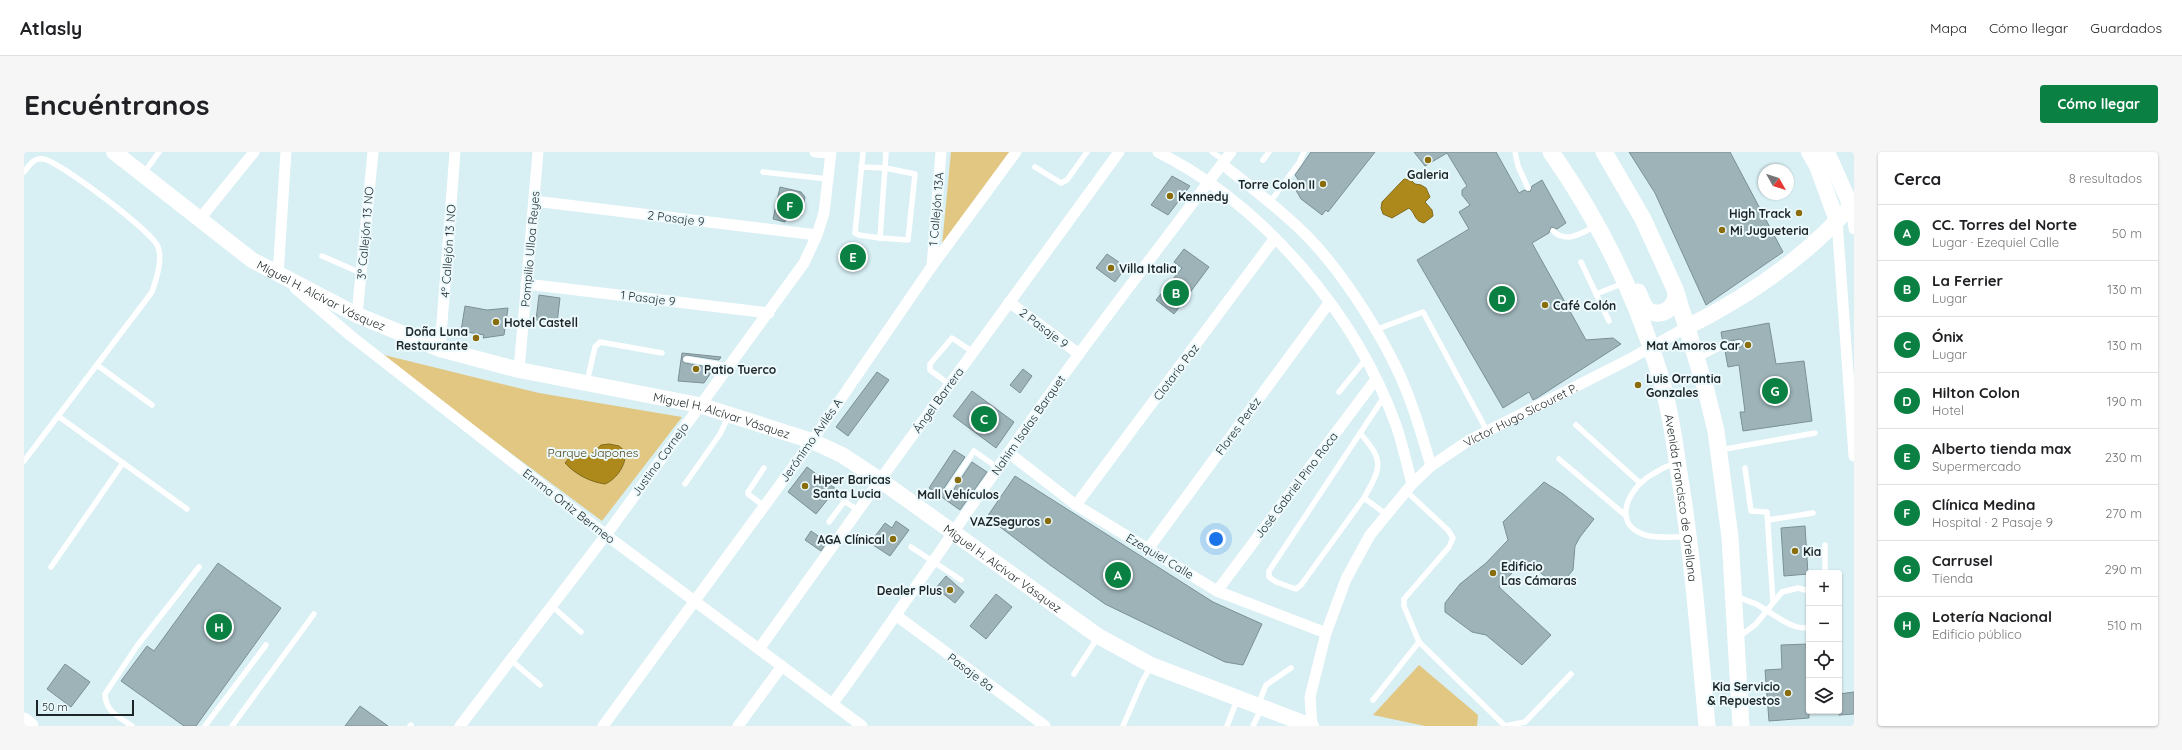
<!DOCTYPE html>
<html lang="es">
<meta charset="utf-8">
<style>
:root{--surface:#fff;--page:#f6f6f6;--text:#202124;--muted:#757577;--line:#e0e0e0;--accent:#0b8043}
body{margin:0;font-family:Quicksand,sans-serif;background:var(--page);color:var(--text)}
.controls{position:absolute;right:12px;bottom:12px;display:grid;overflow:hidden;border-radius:4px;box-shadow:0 1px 3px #0004}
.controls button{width:36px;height:36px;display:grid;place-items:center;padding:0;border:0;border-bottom:1px solid var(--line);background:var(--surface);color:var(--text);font:20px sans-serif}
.compass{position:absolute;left:1734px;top:12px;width:36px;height:36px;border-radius:50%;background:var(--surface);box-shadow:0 1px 3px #0004;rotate:129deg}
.scale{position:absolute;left:12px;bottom:10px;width:98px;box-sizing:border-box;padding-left:4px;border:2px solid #1c2527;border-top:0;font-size:11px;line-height:14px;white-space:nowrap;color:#1c2527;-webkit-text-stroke:3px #ecfafd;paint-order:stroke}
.you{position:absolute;left:1192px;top:387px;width:14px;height:14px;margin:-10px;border:3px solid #fff;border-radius:50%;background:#1a73e8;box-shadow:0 0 0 6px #1a73e833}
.badge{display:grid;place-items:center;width:26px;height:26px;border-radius:50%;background:var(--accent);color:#fff;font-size:13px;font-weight:700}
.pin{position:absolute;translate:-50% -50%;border:2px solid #fff;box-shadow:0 1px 4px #0006}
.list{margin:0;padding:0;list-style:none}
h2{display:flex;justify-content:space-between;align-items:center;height:52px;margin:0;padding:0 16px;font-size:17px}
h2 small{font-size:13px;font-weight:400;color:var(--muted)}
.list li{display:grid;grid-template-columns:26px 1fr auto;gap:12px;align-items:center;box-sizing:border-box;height:56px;padding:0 16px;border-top:1px solid var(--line)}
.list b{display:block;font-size:15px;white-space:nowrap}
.list p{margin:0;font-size:13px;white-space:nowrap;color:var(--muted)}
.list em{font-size:13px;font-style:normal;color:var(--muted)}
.icon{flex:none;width:22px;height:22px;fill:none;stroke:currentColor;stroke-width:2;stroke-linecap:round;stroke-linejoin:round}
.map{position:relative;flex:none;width:1830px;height:574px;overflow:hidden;border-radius:4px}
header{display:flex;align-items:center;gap:24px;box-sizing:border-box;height:56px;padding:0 20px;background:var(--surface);border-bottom:1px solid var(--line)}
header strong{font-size:19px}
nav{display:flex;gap:22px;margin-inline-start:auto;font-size:14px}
.intro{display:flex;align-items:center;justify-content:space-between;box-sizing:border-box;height:96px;padding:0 24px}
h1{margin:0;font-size:28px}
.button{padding:10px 18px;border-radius:4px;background:var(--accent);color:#fff;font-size:14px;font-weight:700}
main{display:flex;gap:24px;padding:0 24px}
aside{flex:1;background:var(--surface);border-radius:4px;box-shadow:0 1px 3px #0004}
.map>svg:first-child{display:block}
.green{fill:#e1c782}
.water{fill:#ac891a;stroke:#816b1e}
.building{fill:#9db3b8;stroke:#7b9095}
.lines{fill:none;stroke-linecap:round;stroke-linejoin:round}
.lane{stroke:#fff;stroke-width:5.5}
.street{stroke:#fff;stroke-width:11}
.secondary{stroke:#fff;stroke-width:16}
.primary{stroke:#fff;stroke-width:17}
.poi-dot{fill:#896c0b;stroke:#ecfafd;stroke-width:1.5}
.labels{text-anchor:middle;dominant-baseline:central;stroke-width:4;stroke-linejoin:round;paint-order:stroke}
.poi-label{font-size:12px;font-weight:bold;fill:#1c2527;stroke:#ecfafd;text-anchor:start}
.street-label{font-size:12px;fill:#1c2527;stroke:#ecfafd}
.park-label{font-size:12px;fill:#514319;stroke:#ecfafd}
</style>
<header>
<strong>Atlasly</strong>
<nav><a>Mapa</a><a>Cómo llegar</a><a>Guardados</a></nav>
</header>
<div class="intro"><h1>Encuéntranos</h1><a class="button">Cómo llegar</a></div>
<main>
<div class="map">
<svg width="1830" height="574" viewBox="0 0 1830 574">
<rect width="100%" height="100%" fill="#d8eff4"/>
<g class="green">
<path d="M927,0h60l-69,93z"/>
<path d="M352,201l163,40 143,24 -80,104z"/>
<path d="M1395,513l59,50 -1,11h-52l-52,-11z"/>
</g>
<g class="water">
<path d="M1380,27l7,1 4,4 6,1 5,3 4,9 -5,5 7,8 1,6 -9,7c-10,-2 -8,-9 -15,-15l-17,10 -9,-4 -2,-6 1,-6z"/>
<path d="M585,292l10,2 6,5c2,13 -8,28 -20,33 -15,-2 -30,-10 -40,-21l4,-5 20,-2 12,-11z"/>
</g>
<g class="building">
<path d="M1287,0h64l-47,60 -2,-2 -4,5 -21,-16 -7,-12 5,-6 -4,-6z"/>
<path d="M1390,0h82l23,41 5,-3 6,2 2,-6 10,-6 24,43 -9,6 -6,-2 -2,6 -17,10 54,97 27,-2 8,6 -84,54 -4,2 -4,-8 -26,16 -86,-148 52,-31 -10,-17 11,-7 -8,-10v-5l5,-4 -20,-33 -22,13z"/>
<path d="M1605,0h101l53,100 -77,53 -51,-112z"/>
<path d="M1148,24l18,10 -22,29 -17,-10z"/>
<path d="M756,35l21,5 4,5 -4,19 -5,-1 -1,3 -9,-2 -1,6 -12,-3z"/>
<path d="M1160,97l25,18 -35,47 -18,-14 26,-32 -8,-6z"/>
<path d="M1083,102l19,13 -11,15 -19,-14z"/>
<path d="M515,143l21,3 -3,25 -21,-3z"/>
<path d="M441,154l22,4 21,-2 -4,27 -21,3 1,-3 -23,-4z"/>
<path d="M1745,171l7,41 28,-3 8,60 -69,10 -3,-19h5l-6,-47 -11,2 -3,-16 16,-4 3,-5 -5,-3 -16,4 -2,-11z"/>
<path d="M658,201l39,4 -2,3 -32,-5 -4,2 -1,4 3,2 29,5 -10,15 -26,-2z"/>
<path d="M999,217l9,7 -12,17 -10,-8z"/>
<path d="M853,220l12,8 -41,56 -12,-9z"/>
<path d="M948,239l42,31 -18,26 -43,-32z"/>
<path d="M930,298l11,7 -21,31 1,5 7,-1 20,-30 15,10 -27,38 -31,-22z"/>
<path d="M783,315l29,22 -20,25 -28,-22z"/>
<path d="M991,324l198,126 49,22 -19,41 -18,-3 -120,-58 -55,-39 -63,-48z"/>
<path d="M1520,330l19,12 31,25 -14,18 -5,9 -2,24 -12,14 -11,-4 -26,-20 -25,27 52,48 -29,30 -36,-30 -14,-3 -27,-20v-9l15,-19 26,-21 22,-23 -5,-18z"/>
<path d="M872,369l13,9 -19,26 -20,-13 15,-20 7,5z"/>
<path d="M1781,374l3,48 -24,2 -3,-48z"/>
<path d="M787,379l16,11 -6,9 -16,-11z"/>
<path d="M194,411l63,45 -85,118h-12l-63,-45 26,-35 7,5z"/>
<path d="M922,424l18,16 -9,11 -19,-15z"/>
<path d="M972,442l16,13 -26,32 -16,-13z"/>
<path d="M1785,492v74l-40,3 -4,-51 17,-1 -1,-24z"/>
<path d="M41,512l25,18 -19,25 -24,-18z"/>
<path d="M1830,540v22l-15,1v-21z"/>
<path d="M336,554l28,20h-43z"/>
</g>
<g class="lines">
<g class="lane">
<path d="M839,0l-8,81 4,2 21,3"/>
<path d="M1188,0l13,9"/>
<path d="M1491,0l3,14 10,22"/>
<path d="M1239,8l6,-8"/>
<path d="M837,15l24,1 1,-16"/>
<path d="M1011,15l26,16 6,-3 20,-28"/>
<path d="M861,16l30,6 -7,66 -28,-2z"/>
<path d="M0,20c5,-6 10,-15 19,-13 15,1 110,73 115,88 5,13 -2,33 -6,45l-128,169"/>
<path d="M739,20l65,7"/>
<path d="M120,21l15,-21"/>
<path d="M1246,50l29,-39 5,-11"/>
<path d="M1529,79c14,13 28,2 43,-5"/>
<path d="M298,104l39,17"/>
<path d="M1557,110l28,59"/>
<path d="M1572,142l28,-11"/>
<path d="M1351,178l48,-18 64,119"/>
<path d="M662,207l42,7"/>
<path d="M1674,207l21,-11 21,-5"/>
<path d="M73,213l55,40"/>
<path d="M563,230l8,-35 5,-5 62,11"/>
<path d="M925,232l-19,-14v-6l22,-26 21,14"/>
<path d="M1315,240l26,-32"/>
<path d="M1360,245l-115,174v6l7,5 20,7 5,-4 63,-87 22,16"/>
<path d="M34,264l129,93"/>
<path d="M1552,273l64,58"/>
<path d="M1336,281c24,28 22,33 4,65"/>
<path d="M1696,298l95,-17"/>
<path d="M1535,307l66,56"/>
<path d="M1651,312c-11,2 -17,7 -27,13 -23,16 -36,50 1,59 11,2 25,1 37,1"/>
<path d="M1721,316l6,43 16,1 6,90"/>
<path d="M661,332l35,-50 9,-19"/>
<path d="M924,338l26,-39 24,17"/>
<path d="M1382,339l42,39 5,8 -4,9 -45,52v7l15,36 86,84"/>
<path d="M820,349l14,9"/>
<path d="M740,354l-16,-12v-2l16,-24"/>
<path d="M1744,368l45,-7"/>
<path d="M805,370l20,-27"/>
<path d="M1801,393v28"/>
<path d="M887,395l50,33"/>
<path d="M27,415l72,-104"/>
<path d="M1712,444c6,3 13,5 20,8 13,7 38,28 53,23"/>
<path d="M528,454l29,26"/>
<path d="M1715,485l17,-13 26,-32 16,-4 11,3"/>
<path d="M487,508l29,25"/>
<path d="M1050,522l24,-37"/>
<path d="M1349,548l46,-58"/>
<path d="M1234,553l8,-20 25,-17"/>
<path d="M108,574c-13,-9 -27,-15 -27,-32l32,-48 62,-79"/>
<path d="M181,574l61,-81"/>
<path d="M208,574l82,-112"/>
<path d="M386,574l1,-1"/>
<path d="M1099,574l19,-44 9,-16"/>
<path d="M1203,574l10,-26"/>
<path d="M1229,574l8,-17"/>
<path d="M1481,574l20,-4 46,-48"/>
</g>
<g class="street">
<path d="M791,0l15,1"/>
<path d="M1134,0c107,54 199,163 239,276 6,18 10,37 15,56"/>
<path d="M1198,12c29,23 58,45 84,71 33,33 69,89 89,130 16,32 26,67 36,101"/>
<path d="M510,49l283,34"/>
<path d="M1827,54l3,23"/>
<path d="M175,68l55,-68"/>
<path d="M1813,69l17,235"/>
<path d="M908,114l9,-114"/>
<path d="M254,123l8,-123"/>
<path d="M502,132l243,29"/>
<path d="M271,136l56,48 255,199 256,191"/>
<path d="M985,150l70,52"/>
<path d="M333,163l16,-163"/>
<path d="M416,197l15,-197"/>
<path d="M495,218l19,-218"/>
<path d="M985,301l67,52 141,86 109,42"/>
<path d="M1052,353l199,-267"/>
<path d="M1124,397l181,-246"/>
<path d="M1193,439l159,-212"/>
<path d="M873,464l148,110"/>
<path d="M735,497l121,-169 239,-328"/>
<path d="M809,551c84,-114 161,-234 246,-349 50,-68 102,-135 152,-202"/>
<path d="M436,574l146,-191 198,-272 13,-28 7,-22 7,-61"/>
<path d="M579,574l209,-285 120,-175 84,-114"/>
<path d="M714,574l44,-60"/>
<path id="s1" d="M1288,574l-2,-29 16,-64 20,-54 24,-44 42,-51 19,-18 37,-25 160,-81 59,-33"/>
</g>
<g class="secondary">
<path id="s2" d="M90,0l138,108 105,55 83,34 79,21 180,35 113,36 30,14 38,25 218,156 53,29 160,61"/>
<path d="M1785,0l8,14 20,55"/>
<path d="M1803,0l24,54"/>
<path d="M1663,175c62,-31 121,-71 167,-125"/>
</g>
<g class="primary">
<path id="s3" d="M1527,0c47,67 84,141 108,220 10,32 15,67 20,101 14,84 20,168 28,253"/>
<path d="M1580,0l39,67 32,70 31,101 10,41 14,106 11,189"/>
<path d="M1614,140c3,6 5,15 11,19 13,7 27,-4 27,-17"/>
<path d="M0,569l6,5"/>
</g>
</g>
<g class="poi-dot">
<circle cx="1404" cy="8" r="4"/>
<circle cx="1299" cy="32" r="4"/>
<circle cx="1146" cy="44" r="4"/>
<circle cx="1775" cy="61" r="4"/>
<circle cx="1698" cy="78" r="4"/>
<circle cx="1087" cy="116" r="4"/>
<circle cx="1521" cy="153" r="4"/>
<circle cx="472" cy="170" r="4"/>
<circle cx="452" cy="186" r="4"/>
<circle cx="1724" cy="193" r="4"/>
<circle cx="672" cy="217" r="4"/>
<circle cx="1614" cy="233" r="4"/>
<circle cx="934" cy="328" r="4"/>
<circle cx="781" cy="334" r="4"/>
<circle cx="1024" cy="369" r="4"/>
<circle cx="869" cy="387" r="4"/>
<circle cx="1771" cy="399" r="4"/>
<circle cx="1469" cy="421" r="4"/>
<circle cx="926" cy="438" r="4"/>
<circle cx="1764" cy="541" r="4"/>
</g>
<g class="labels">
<g class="poi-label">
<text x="1404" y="22" text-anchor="middle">Galeria</text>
<text x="1291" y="32" text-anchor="end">Torre Colon II</text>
<text x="1154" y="44">Kennedy</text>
<text x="1767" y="61" text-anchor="end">High Track</text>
<text x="1706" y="78">Mi Jugueteria</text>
<text x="1095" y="116">Villa Italia</text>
<text x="1529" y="153">Café Colón</text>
<text x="480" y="170">Hotel Castell</text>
<text x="444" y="179" text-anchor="end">Doña Luna<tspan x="444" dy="14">Restaurante</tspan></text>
<text x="1716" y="193" text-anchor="end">Mat Amoros Car</text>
<text x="680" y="217">Patio Tuerco</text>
<text x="1622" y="226">Luis Orrantia<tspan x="1622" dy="14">Gonzales</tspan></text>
<text x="789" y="327">Hiper Baricas<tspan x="789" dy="14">Santa Lucia</tspan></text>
<text x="934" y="342" text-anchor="middle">Mall Vehículos</text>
<text x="1016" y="369" text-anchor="end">VAZSeguros</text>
<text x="861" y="387" text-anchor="end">AGA Clínical</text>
<text x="1779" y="399">Kia</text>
<text x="1477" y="414">Edificio<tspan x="1477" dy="14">Las Cámaras</tspan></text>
<text x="918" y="438" text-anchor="end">Dealer Plus</text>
<text x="1756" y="534" text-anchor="end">Kia Servicio<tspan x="1756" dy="14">&amp; Repuestos</tspan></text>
</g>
<g class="street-label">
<text transform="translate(912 57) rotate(-85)">1 Callejón 13A</text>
<text transform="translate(652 66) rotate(7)">2 Pasaje 9</text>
<text transform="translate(341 81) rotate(-85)">3º Callejón 13 NO</text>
<text transform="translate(506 97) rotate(-85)">Pompilio Ulloa Reyes</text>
<text transform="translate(424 99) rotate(-86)">4º Callejón 13 NO</text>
<text stroke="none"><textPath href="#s2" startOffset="253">Miguel H. Alcívar Vásquez</textPath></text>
<text transform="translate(624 146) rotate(7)">1 Pasaje 9</text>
<text transform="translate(1020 176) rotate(37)">2 Pasaje 9</text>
<text transform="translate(1152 220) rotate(-53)">Clotario Paz</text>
<text transform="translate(914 248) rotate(-54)">Ángel Barrera</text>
<text stroke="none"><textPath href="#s2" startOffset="673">Miguel H. Alcívar Vásquez</textPath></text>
<text stroke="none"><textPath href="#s1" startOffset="398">Víctor Hugo Sicouret P.</textPath></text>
<text transform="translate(1004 273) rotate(-55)">Nahim Isaías Barquet</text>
<text transform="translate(1214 274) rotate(-54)">Flores Peréz</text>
<text transform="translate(787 288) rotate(-55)">Jerónimo Avilés A</text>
<text transform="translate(636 307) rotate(-54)">Justino Cornejo</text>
<text transform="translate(1272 333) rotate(-53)">José Gabriel Pino Roca</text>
<text stroke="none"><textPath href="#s3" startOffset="374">Avenida Francisco de Orellana</textPath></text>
<text transform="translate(545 354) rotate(38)">Emma Ortiz Bermeo</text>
<text transform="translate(1136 404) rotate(31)">Ezequiel Calle</text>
<text stroke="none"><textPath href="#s2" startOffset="997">Miguel H. Alcívar Vásquez</textPath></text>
<text transform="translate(947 520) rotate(37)">Pasaje 8a</text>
</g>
<g class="park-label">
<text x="569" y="300">Parque Japones</text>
</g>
</g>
</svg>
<div class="controls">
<button>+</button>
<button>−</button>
<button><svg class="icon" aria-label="locate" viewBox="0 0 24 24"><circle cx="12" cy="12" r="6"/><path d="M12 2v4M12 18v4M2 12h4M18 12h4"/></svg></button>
<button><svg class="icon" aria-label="layers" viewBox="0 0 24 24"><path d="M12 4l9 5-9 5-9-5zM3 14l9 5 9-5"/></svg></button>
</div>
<svg class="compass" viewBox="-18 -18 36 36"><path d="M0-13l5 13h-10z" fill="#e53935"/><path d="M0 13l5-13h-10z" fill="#757577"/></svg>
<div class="scale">50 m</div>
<div class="you"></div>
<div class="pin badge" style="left:1094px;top:423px">A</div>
<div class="pin badge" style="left:1152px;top:141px">B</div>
<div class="pin badge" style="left:960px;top:267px">C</div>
<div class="pin badge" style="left:1478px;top:147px">D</div>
<div class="pin badge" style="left:829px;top:105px">E</div>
<div class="pin badge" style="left:766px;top:54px">F</div>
<div class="pin badge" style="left:1751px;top:239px">G</div>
<div class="pin badge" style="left:195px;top:475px">H</div>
</div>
<aside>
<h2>Cerca<small>8 resultados</small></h2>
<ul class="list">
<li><span class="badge">A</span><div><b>CC. Torres del Norte</b><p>Lugar · Ezequiel Calle</p></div><em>50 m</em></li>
<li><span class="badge">B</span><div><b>La Ferrier</b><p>Lugar</p></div><em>130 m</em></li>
<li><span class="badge">C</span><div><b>Ónix</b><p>Lugar</p></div><em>130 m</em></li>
<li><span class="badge">D</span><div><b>Hilton Colon</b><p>Hotel</p></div><em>190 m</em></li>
<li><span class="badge">E</span><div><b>Alberto tienda max</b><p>Supermercado</p></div><em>230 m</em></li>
<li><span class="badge">F</span><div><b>Clínica Medina</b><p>Hospital · 2 Pasaje 9</p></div><em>270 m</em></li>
<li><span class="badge">G</span><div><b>Carrusel</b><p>Tienda</p></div><em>290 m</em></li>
<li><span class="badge">H</span><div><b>Lotería Nacional</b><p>Edificio público</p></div><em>510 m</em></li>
</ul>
</aside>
</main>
